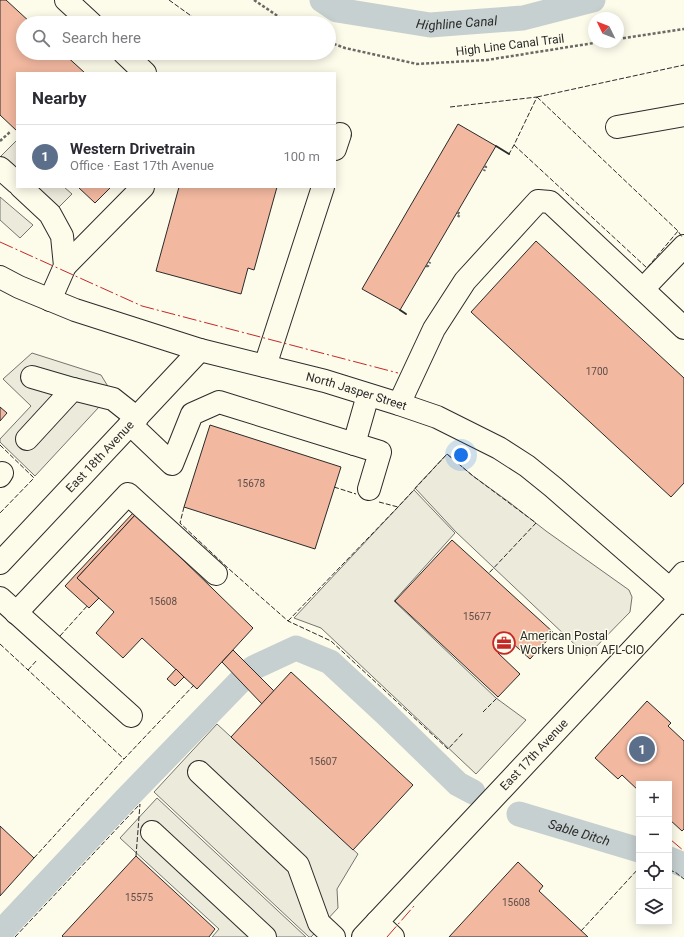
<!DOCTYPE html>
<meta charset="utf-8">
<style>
:root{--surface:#fff;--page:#f2f2f3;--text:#2b2b33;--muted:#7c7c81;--line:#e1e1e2;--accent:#c62828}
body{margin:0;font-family:Roboto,sans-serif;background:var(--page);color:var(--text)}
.controls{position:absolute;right:12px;bottom:12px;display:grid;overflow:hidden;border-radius:0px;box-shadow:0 2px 10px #0003}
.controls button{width:36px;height:36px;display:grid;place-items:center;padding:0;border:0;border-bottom:1px solid var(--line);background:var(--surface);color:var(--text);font:20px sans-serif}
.compass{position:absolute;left:588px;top:12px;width:36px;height:36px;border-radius:50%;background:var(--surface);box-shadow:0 2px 10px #0003;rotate:313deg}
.you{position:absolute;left:461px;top:455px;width:14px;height:14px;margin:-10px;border:3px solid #fff;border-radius:50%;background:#1a73e8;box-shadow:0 0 0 6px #1a73e833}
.badge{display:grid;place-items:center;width:26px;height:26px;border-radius:50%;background:var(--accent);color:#fff;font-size:13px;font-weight:700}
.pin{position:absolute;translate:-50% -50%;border:2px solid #fff;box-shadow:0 1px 4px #0006}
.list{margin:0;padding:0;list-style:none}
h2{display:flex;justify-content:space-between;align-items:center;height:52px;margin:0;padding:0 16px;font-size:17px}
h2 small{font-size:13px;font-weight:400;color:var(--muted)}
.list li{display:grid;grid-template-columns:26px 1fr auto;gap:12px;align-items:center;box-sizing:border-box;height:64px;padding:0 16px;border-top:1px solid var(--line)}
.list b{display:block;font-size:15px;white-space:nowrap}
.list p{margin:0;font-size:13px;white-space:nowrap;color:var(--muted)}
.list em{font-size:13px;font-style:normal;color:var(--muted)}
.icon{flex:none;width:22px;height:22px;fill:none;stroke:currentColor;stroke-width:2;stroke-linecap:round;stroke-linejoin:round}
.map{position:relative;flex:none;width:684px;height:937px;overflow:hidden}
.search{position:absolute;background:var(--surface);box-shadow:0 2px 10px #0003;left:16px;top:16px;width:320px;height:44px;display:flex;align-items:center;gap:10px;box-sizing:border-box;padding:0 14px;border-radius:22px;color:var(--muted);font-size:15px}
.panel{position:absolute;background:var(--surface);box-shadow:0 2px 10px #0003;left:16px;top:72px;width:320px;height:116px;border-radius:0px}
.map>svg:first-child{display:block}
.parking{fill:#eceadb;stroke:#74746e}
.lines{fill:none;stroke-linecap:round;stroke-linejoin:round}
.canal{stroke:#c7d0d0;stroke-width:25}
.building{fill:#f2b8a0;stroke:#2b2b2b}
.minor-casing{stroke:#2b2b2b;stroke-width:24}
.path{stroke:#6a6964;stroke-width:2.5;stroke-dasharray:3 2;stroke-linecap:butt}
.minor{stroke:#fdfbea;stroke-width:22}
.fence{stroke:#2b2b2b;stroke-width:1;stroke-dasharray:5 2;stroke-linecap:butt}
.wall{stroke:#2b2b2b;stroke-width:2}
.power{stroke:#c62828;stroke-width:1;stroke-dasharray:14 3 2 3;stroke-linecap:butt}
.labels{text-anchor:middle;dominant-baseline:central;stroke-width:3;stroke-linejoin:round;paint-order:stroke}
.number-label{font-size:10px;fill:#5d4e48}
.street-label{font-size:12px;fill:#2b2b2b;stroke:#fdfbea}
.poi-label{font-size:12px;fill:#2b2b2b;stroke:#fdfbea;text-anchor:start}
.water-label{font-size:13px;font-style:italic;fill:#2b2b2b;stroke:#fdfbea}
</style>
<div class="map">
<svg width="684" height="937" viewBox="0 0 684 937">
<rect width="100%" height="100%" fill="#fdfbea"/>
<g class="parking">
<path d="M16,141l1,1v28l-16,-14z"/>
<path d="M36,187h28l8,7 -13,13z"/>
<path d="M0,197l33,28 -13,13 -20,-18z"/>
<path d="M32,353l69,22 11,18 -77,83 -35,-34v-3l31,-33 -28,-27z"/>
<path d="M447,454l26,22 36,26 37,29 83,59 3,7 -2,15 -43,44 -131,-124 -41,-44z"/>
<path d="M414,490l41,43 -61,68 102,97 30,22 -50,54 -155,-146 -27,-10z"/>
<path d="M217,724l141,130 -21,35 1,19 -27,29h-2l-155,-145z"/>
<path d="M157,798l149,139h-94l7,-8 -99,-91z"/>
</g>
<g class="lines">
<g class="canal">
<path id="s1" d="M322,0l15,10 93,15 93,-7 70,-18"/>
<path id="s2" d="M519,814l120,36"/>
<path d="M669,859l13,5 2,1"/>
<path d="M0,933l125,-133 128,-132 43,-20 34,14 55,51 73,71 15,8"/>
</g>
</g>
<g class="building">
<path d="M0,0h6l25,23h-8v30h40l22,20h-68v58l-17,-16z"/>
<path d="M458,124l38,22 -96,164 -38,-21z"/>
<path d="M78,187h33l-16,16z"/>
<path d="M179,187h98l-23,83 -6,-2 -7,26 -85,-23z"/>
<path d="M536,241l148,137v105l-13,14 -200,-185z"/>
<path d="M0,407l7,6 -7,8z"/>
<path d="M210,425l131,42 -26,82 -131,-42z"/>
<path d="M133,513l3,1 -59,64 22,20 -10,10 -24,-22z"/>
<path d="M136,514l117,114 -56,61 -55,-51 -19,20 -27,-25 18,-21 -37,-34z"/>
<path d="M452,540l102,93 -24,26 -20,-18 -12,12 22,21 -22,23 -103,-96z"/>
<path d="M233,650l41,41 -12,13 -40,-42z"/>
<path d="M176,669l8,8 -9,9 -8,-7z"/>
<path d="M291,672l122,113 -60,65 -122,-113z"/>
<path d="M647,701l24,22 -3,3 16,15v88l-2,2 -13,-12v-35h-30v7l-17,-16 -4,4 -23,-21z"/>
<path d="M0,826l34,32 -34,38z"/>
<path d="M136,856l79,73 -6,8h-146l-1,-1z"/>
<path d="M518,862l25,24 -4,5 49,46h-139z"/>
</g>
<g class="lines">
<g class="minor-casing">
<g id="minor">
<path d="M66,0l25,23"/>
<path d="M124,53l21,20"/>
<path d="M617,127l67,-12"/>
<path d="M335,149l5,-15"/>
<path d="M0,168l17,15"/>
<path d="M21,187l29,27 12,22 3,30 -15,34"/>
<path d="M65,266l78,-79"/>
<path id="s3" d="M0,277l19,10 56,23 125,40 125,31 74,23 38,13 62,31 28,18 26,21 117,102 14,14"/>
<path d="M643,289l41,-43"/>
<path d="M265,366l58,-179"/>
<path d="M32,377l41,12 40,10 24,19"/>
<path d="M399,404l35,-75 31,-48 73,-80 12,1 134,126"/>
<path d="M130,424l42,40 20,-50 27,-12 161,50 -11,37"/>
<path d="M27,439l46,-50"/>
<path d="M354,444l14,-49"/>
<path d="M0,476l2,-3"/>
<path id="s4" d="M0,563l200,-213"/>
<path d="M670,589l14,-16"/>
<path d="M0,598l131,118"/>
<path d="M16,613l112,-119 88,80"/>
<path d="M199,772l99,93 21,58 15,14"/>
<path d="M152,832l113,105"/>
<path d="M377,922l16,15"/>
<path id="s5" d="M363,937l317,-338"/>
</g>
</g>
<g class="path">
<path d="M254,0l34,23"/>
<path d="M618,39l66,-10"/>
<path d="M329,42l16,6 72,16 70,-4 113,-18"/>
<path d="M0,141l10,-9"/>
<path d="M484,166l2,1 -2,4"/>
<path d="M457,212l3,2 -2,3"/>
<path d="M426,266h2l2,-4"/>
</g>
<use href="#minor" class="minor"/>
<g class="fence">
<path d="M169,0l32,23"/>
<path d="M537,97l141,134 4,6"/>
<path d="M537,97l147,-32"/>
<path d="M450,107l87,-10 -23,48 -5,9"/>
<path d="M514,145l133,123 31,-37"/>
<path d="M0,445l34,33 -34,35"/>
<path d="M334,487l22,7"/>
<path d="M379,502l19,5"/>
<path d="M184,507l-4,16 49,46 59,52 43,20 117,108 15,-16"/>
<path d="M288,621l110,-114 49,-53 26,22 63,47 -47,50"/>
<path d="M60,636l28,-31"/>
<path d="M0,644l124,115"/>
<path d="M28,670l9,-10"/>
<path d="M483,712l15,-15"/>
<path d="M136,856l4,-52"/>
<path d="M34,858l90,-99 70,-74"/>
<path d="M669,870l6,2 9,7"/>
<path d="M581,931l58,-63"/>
<path d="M15,937l125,-133"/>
</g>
<g class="wall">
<path d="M496,146l13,8"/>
<path d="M400,310l6,4"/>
</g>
<g class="power">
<path d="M0,242l142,64 256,67"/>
<path d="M671,840l13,11"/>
<path d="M387,937l27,-31"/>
</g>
</g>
<defs>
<g id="office-ring" transform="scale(1.15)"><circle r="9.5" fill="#fdfbea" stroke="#c62828" stroke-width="1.5"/><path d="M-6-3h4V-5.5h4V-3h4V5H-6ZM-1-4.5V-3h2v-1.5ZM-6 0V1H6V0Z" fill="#c62828"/></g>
</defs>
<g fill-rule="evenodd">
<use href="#office-ring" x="504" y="643"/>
</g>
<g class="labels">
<g class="number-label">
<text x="597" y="371">1700</text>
<text x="251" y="483">15678</text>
<text x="163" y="601">15608</text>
<text x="477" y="616">15677</text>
<text x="323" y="761">15607</text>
<text x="139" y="897">15575</text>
<text x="516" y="902">15608</text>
</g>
<g class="street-label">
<text transform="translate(510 45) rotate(-7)">High Line Canal Trail</text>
<text stroke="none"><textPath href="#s3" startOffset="375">North Jasper Street</textPath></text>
<text stroke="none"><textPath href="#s4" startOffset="146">East 18th Avenue</textPath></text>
<text stroke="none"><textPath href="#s5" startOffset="250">East 17th Avenue</textPath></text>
</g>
<g class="poi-label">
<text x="520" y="636">American Postal<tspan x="520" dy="14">Workers Union AFL-CIO</tspan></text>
</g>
<g class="water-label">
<text stroke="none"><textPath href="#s1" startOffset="139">Highline Canal</textPath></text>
<text stroke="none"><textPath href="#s2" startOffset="63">Sable Ditch</textPath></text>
</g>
</g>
</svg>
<div class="controls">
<button>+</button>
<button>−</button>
<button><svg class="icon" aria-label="locate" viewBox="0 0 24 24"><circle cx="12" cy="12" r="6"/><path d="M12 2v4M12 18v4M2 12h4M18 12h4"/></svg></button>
<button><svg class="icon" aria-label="layers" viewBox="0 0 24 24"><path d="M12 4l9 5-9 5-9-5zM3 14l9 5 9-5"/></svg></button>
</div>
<svg class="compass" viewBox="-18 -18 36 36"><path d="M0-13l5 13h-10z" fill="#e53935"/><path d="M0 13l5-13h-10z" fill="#7c7c81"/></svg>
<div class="you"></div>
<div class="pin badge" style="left:642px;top:749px;background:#5c6f8a">1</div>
<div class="search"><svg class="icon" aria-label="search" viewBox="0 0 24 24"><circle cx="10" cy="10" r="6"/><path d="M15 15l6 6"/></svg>Search here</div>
<section class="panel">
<h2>Nearby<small></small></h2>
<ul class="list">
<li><span class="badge" style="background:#5c6f8a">1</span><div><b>Western Drivetrain</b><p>Office · East 17th Avenue</p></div><em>100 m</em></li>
</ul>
</section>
</div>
